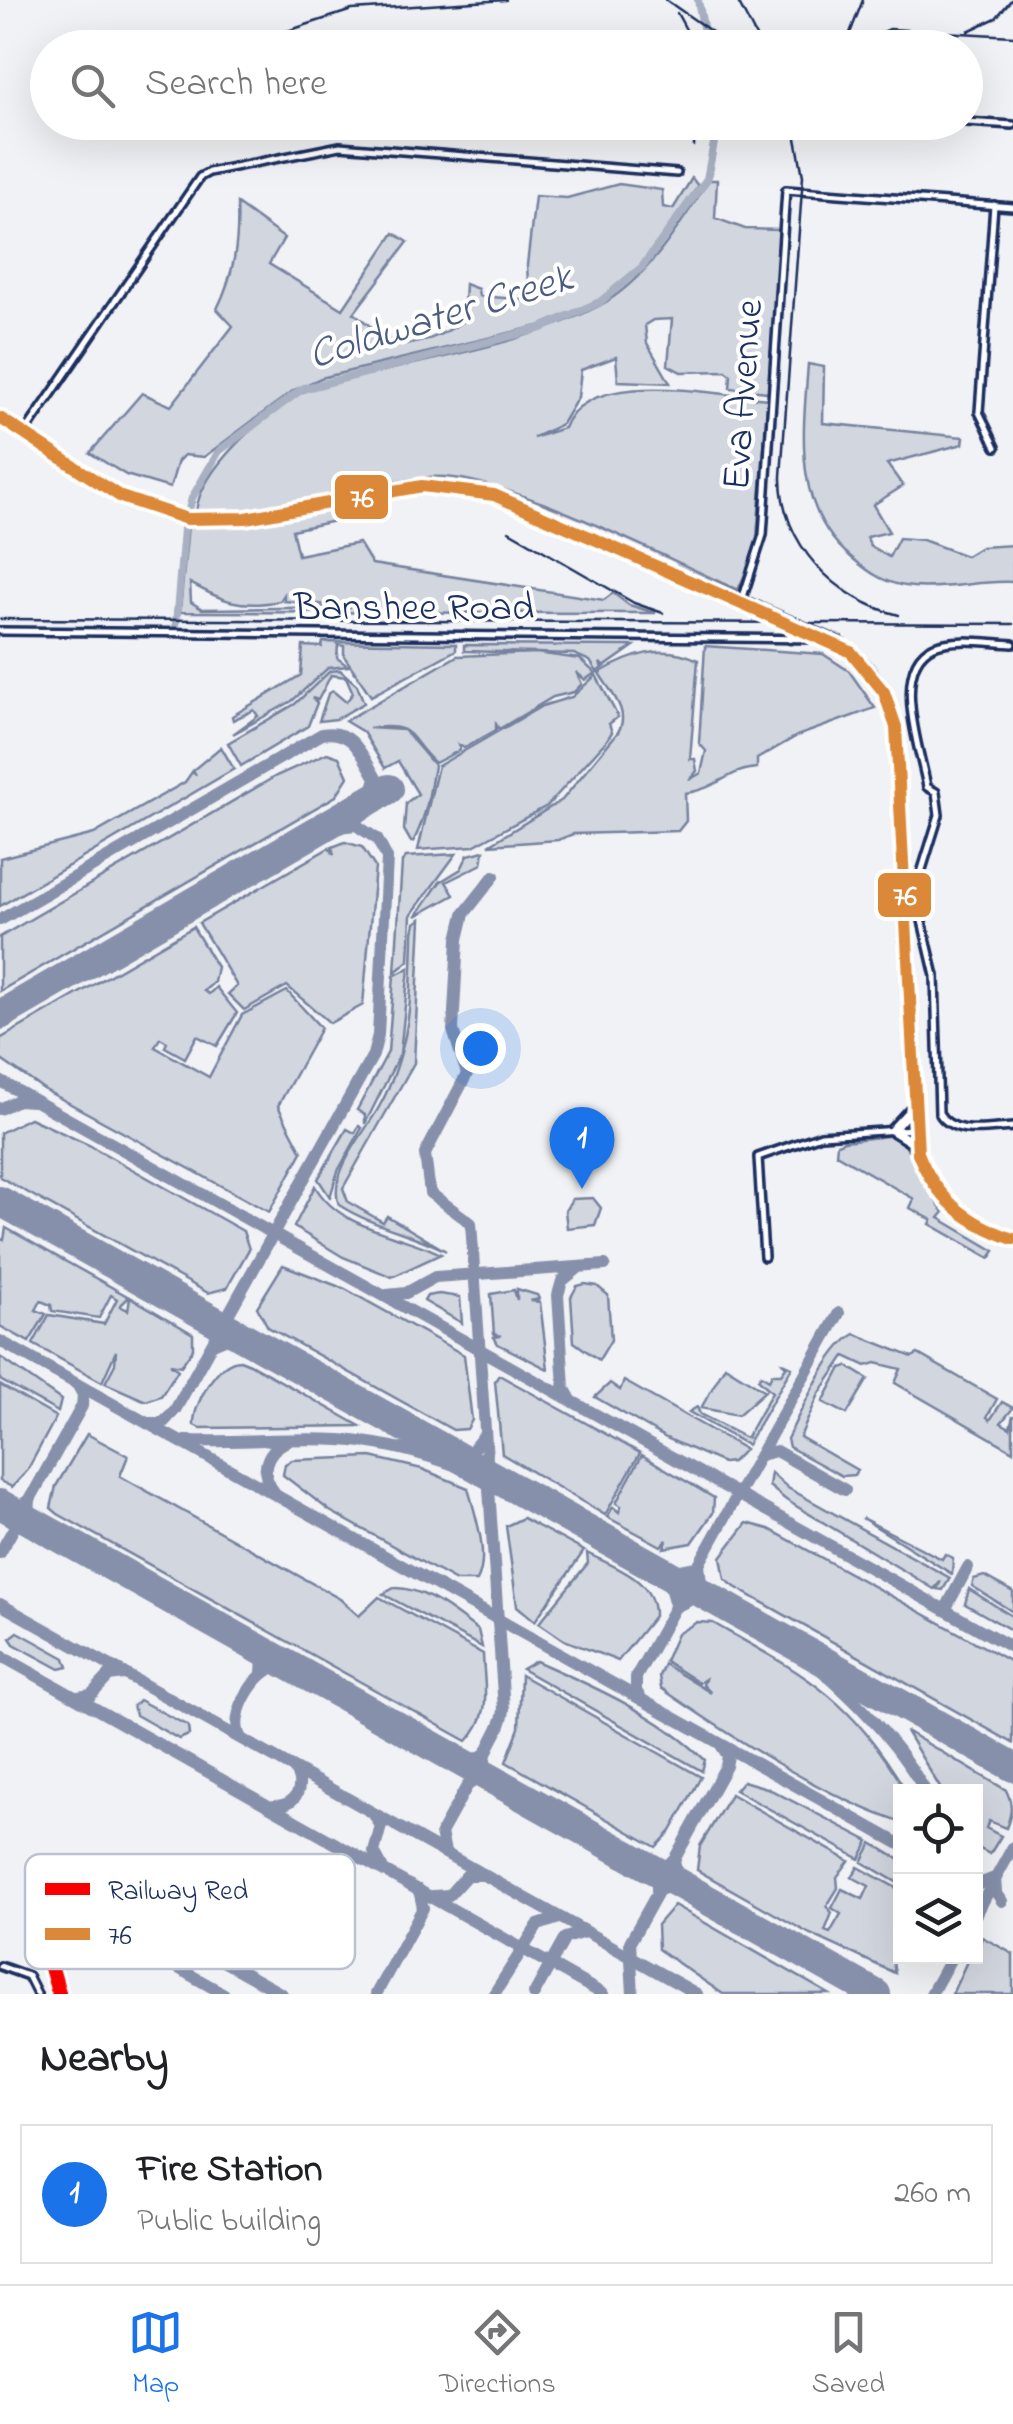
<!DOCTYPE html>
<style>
:root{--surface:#fff;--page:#f6f6f6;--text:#202124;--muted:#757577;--line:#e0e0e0;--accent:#1a73e8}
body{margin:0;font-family:"Indie Flower",sans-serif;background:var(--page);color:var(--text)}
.controls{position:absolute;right:30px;bottom:30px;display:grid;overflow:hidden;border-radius:0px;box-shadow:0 10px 40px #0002}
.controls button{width:90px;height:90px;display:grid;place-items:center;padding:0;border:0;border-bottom:2px solid var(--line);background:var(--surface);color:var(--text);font:50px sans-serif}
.you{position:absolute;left:480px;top:1048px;width:35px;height:35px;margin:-25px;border:8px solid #fff;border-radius:50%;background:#1a73e8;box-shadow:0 0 0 15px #1a73e833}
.badge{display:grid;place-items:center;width:65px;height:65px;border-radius:50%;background:var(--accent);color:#fff;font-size:32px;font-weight:700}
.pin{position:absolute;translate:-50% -82px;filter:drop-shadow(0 2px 5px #0008)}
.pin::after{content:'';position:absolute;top:52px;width:35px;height:30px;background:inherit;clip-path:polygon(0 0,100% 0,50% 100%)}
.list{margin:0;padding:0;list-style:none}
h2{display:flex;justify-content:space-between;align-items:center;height:130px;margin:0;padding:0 40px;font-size:42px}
h2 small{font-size:32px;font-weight:400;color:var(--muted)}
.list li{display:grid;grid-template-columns:65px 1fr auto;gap:30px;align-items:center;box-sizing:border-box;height:140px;margin:0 20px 20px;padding:0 20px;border:2px solid var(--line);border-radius:0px}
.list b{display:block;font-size:38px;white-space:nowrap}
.list p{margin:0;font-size:32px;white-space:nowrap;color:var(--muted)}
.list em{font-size:32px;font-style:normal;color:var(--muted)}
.icon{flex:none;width:55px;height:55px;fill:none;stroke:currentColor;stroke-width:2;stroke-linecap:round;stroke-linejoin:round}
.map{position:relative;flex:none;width:1013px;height:1994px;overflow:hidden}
.search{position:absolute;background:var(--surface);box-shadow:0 10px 40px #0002;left:30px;right:30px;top:30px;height:110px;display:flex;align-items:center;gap:25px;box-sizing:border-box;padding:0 35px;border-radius:55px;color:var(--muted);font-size:38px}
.sheet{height:290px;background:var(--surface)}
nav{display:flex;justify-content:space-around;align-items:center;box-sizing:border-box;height:140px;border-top:2px solid var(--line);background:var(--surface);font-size:28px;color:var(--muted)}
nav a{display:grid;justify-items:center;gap:5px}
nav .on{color:var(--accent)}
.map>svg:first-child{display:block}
.green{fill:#d2d6df;stroke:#76829e;stroke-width:2.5;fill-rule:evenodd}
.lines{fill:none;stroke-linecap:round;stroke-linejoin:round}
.river{stroke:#a8b0c2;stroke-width:8}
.taxiway{stroke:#8690aa;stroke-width:12}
.runway{stroke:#8690aa;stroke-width:30}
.minor-casing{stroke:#1b2f5e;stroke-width:12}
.major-casing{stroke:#1b2f5e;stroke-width:15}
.minor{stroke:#fff;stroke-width:5}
.major{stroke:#fff;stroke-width:8}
.rail{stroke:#1b2f5e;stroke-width:2.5}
.bus-1-casing{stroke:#fff;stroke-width:20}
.bus-1{stroke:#db8839;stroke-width:12}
.rail-1-casing{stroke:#fff;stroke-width:22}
.rail-1{stroke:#f80000;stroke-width:15}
.labels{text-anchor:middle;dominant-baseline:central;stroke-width:8;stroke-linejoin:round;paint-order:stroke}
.street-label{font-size:40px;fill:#1b2f5e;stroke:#fff}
.water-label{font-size:42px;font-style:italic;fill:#4c5c81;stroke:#fff}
.key{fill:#fff;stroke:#bbc1cf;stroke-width:2.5}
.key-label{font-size:28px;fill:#1b2f5e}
.line-badge{stroke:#fff;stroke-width:4}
.badge-label{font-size:28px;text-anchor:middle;font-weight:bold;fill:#fff}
</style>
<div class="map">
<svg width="1013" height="1994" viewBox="0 0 1013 1994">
<rect width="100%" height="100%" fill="#f1f2f5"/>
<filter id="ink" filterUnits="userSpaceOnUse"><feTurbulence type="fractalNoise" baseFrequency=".01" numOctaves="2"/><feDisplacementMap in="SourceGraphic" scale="20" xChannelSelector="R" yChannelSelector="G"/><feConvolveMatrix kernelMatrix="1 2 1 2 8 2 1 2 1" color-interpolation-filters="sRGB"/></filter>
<g filter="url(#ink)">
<g class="green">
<path d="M692,178l6,8 -57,80 -42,34 -57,25 -221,53 -27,12 -90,67 -20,-2 -6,6 -8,27 -44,-13 -36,-22 52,-60 29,13 62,-80 -16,-17c17,-35 22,-66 20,-105l47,34 -15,26 74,45 51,-76 14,9 -54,71c11,8 28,25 40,29 20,7 53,-9 69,-21l2,-37 13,5 1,7 50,4 -2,-35 8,-69 32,2 52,-14 43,6 1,17 10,2z"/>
<path d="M709,180h8l-2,38 30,11 35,1 -12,162 -38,-4 1,-13 -5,-4 -45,1 -13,-7 4,-46 -19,1 -8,5 2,18 23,40 -52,-2 -2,-24 -35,13 -3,27 -16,27 -29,14 31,-10c23,-62 151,-33 204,-29l-12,150 -18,41c-72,-31 -237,-119 -308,-113 -77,7 -156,41 -234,35 4,-43 72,-103 109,-121 22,-10 51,-13 75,-19 73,-18 152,-31 219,-66 49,-27 81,-81 110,-126z"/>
<path d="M808,364l16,3 -1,56 141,14 -1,7 -76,20 16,22 -30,19 16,27 -22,5 3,9 19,11 10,-19 24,2 43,16 15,-9 32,-2v37c-33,-2 -67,8 -100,5 -26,-2 -42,-13 -61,-29 -60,-49 -49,-125 -44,-194z"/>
<path d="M360,505l3,10 -71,15 6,25 61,-12 13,21 232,36 9,-7 16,12 27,8 -476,-1 8,-87 68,-1zM190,583c32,17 48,26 90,18l4,-6v6l67,6 -149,2 -11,-7z"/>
<path d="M323,642l133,2v6l-85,46 -27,-40v-10l-6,-1 -1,13 11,8 -20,2 -36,33 -59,33 25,-18 -4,-6 -21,10 -1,-4 69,-41 2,-29 19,1z"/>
<path d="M464,645l170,1 -30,21 -4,-4 2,5 -5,4 -7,-11 -16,-7 -110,-3z"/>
<path d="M705,646l118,8 26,17 26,37 -78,28 -40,23v9c-27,1 -44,23 -72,25l1,28 -8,10 -105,3 -15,6 -69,5 73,-45 56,-68c13,-21 -8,-40 -19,-59 31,-18 63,-30 99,-13l-8,99h5l2,12 -8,9 12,-7 5,-22 -7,-8z"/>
<path d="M536,653l44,6 15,14 -10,7 -9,-8 6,12 -8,8 -21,5 -54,32 -3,-5v6l-32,18 -5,-3 1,5 -25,13c-30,-28 -18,-40 -66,-35l35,2 30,35c-4,27 -8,53 -21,77h-2l-7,-12 2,-27 12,-9 -20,-33 -13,7 -22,-36 -18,-11 112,-65z"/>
<path d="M340,670l17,15 7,18 -28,16 -17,2 9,-27 5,-3 13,11 7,-9 -7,-16 -15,-2 -13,25 -6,-2 5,5 -9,23 -67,40 -13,-23 67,-39 35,-33z"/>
<path d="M596,675l22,42 -9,7 3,8 -5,8 -60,66 -74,40 -55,4 20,-84 104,-60 30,-9z"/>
<path d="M221,747l13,22 -234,137v-48l94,-24 91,-52 7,-10 4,3 -3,-5z"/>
<path d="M327,753l12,4 9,20 -12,19 -336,195v-54l276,-161z"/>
<path d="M345,842l17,5 13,20 -12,138 -33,18 -43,-37 -43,24 -16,-16 9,-8 -38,-63 130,-75 5,7 -2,-8z"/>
<path d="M484,851l-2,13 -36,18 8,13 -38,21 24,-34 21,-13 7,-14z"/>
<path d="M456,854l-45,61 -2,46 -14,11 7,-110 4,-5z"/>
<path d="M421,919l-7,144 -71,125 5,14 35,20 4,-6 59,35c-36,-19 -73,-24 -107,-46 -12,-31 26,-72 40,-98 31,-55 33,-111 34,-174l2,-10z"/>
<path d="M193,927l24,40 -3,15 -10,9 5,3 7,-7 21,26 -20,33 -20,-10 -12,22 -20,-11 2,-5 -7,-4 -5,9 54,30 33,-62 45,-24 34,37 -43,78 24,46 -33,60 -224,-122 -45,-31v-20z"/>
<path d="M409,968l-9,86 -35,70v-9l-8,-5 31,-58 6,-76z"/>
<path d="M30,1118l59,27 154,86 6,18 -22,39 -19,5 -208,-116v-44z"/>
<path d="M359,1126l3,2 -24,43 -8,26 -12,-18 29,-50 8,4z"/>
<path d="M896,1135c12,7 31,57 48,77l-5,6 56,33 -5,7 -60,-34 2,-4 -22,-12 4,-9 -78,-45 1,-10 7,-3z"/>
<path d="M315,1186c25,44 84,47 126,68l-49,23 -49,-20 -49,-30z"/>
<path d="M593,1198l8,10 -6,17 -28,3 -2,-17 7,-12z"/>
<path d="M6,1228l123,69 -9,9 8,4 2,-13 63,37v15l-12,17 -11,-2 8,6 -17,26 -15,5 -41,-18 10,-19 1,-13 -14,31 -69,-38 16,-29 55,9 13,-25 -6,-4 -12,23 -47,-7 -1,-6 -10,-4 -5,9 10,4 -17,28 -29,-16v-87l4,1z"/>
<path d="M283,1265l62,24 119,66 8,65 -5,9 -14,1 -185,-103 -11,-20z"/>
<path d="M585,1284l12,2 11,9 3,45 -12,20 -25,-18 -3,-45 6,-11z"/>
<path d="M517,1289l20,6 2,4 -9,2 10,1 8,67 -50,-25 -4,-7 7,-1 -7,-2 -3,-40 23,-4 3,10z"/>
<path d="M439,1294l21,3 2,26 -38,-22 3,-5z"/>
<path d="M855,1334l57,23 6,-3 79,45 -10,18 3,3 12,-18 11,6 -12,15 9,5 3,-13v36l-118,-68 6,-14 -25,-6 -10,3 -21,-10 -26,38 -19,43 57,33 -3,5 -12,1 -53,-29 -2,-8c14,-27 42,-92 68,-105z"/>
<path d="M0,1357l61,43 -3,12 -58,-32z"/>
<path d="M240,1360l10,4 110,62 -160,2 -6,-3c-1,-21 23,-64 46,-65z"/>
<path d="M783,1363l9,4 -45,78 -58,-33 8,-5 3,7 46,24 26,-46 -14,-13 3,-4 8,5 3,-6h9l5,-7z"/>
<path d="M725,1366l40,25 -27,24 -37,-7z"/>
<path d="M847,1366l21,13 -21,35 -24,-12 18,-34z"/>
<path d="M499,1375l141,78 -35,62 -103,-61 -7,-73z"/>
<path d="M624,1381l121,68 -13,13 -9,1 -57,-25 -71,-41 15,-14 10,7z"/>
<path d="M0,1385l56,32 -29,54 -15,16 -12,-6z"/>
<path d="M87,1434l41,22 -8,20 220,123 19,17 20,-19 104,57c1,35 10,60 -16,87l-409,-227 -7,-6 5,-22z"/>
<path d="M642,1455l72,43 -1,15 -21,30 -28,5 3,-8 -6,6 -54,-29 6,-10 6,5 2,-6 -5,-3z"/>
<path d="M371,1457l51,12 46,19c7,26 22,68 9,93h-21l-126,-70 -47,-36 2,-11 7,-4z"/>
<path d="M771,1473l17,15 162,90 -7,12 -6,-1 4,-8 -7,8 -148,-89 -17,-14z"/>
<path d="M523,1518l61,33 -49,70 -18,-15 -11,-80z"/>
<path d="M862,1518l80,41 3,-5 8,4 -1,16z"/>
<path d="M747,1523l22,6 244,134v80l-278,-156 -10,-8 -4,-22z"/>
<path d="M587,1553c28,15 68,26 67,63l-36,45 -54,-21 -25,-17 49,-60z"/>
<path d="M984,1576l29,16v20l-41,-26 2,-7z"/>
<path d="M394,1588c31,-1 60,25 84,42l4,17 -99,-53z"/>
<path d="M969,1589l44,28v14l-48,-27z"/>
<path d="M697,1622l16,1c94,53 136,73 193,168l-6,1v30c-76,-25 -173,-88 -239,-134l-2,-12 5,-12 47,29 -8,-8 2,-6 -6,4 -34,-22 12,-27z"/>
<path d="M18,1632l47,26 3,9 -8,2 -46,-25 -4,-6z"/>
<path d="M536,1661c57,25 124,55 169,99l-3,11 -180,-102z"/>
<path d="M521,1675l180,102 -30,54 -15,16 -150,-85 13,-34z"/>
<path d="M139,1700l49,26 1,9 -10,4 -43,-24 -3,-9z"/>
<path d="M906,1731l100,59c7,14 6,23 0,38l-17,-7 -3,7 15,8 -11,18 -14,-7v-55l-34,-1z"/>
<path d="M743,1781l24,7 102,53 -9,18 -125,-69z"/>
<path d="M731,1794l118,67 -12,16 1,11 -11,18 5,7 -7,18 5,2 11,-19 -9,-6 10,-19 21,10 6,-13 -17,-9 6,-10 42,23v66l17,1 -25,-1 3,17 -85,-39 -113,-64 3,-24z"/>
<path d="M872,1843l28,17v24l-38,-22z"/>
<path d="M674,1905l155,89h-106l-65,-45 -1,-24z"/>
<path d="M982,1937l31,17v40h-61l17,-37 7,-1z"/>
</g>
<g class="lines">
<g class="river">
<path d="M698,0l9,48"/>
<path d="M176,624l8,-95 8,-31 27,-47 83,-62 240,-61 58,-26 42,-35 65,-88 11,-57"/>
</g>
<g class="taxiway">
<path d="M494,876l-30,38 -6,25 -5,91 14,44 -42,80 5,39 41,30 33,487c-2,28 -36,47 -8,71"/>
<path d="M0,920l322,-186c31,-6 40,21 54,44l-7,23"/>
<path d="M0,1081l1013,567"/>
<path d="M0,1109l18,-9 14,1"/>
<path d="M387,1295l19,-2 29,-16 170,-12"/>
<path d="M0,1341l900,503"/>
<path d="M213,1344l19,-8 12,1"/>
<path d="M570,1398l-6,-11 -6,-92 4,-14 15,-12"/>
<path d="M147,1423h16l12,-13 198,-355 5,-20 9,-177 -10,-19 -21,-14 -36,4"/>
<path d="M185,1441c52,2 104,-4 155,-1 74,4 140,33 205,66"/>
<path d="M448,1451l22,2 15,-19"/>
<path d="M760,1455l16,-4 69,39"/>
<path d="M275,1493c-16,-19 -11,-41 12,-52"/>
<path d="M3,1506l14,2 13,-8 -1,14 11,12"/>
<path d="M0,1553l82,-147 1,-11 -6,-11"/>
<path d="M0,1604l697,390"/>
<path d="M675,1605l-9,-32 30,-6"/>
<path d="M677,1606l19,-9h13l-8,-14 -2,-19"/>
<path d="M945,1610l23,-43"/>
<path d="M790,1643c54,46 100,87 136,149"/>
<path d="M256,1647l7,12 -1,13"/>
<path d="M0,1655l603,339"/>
<path d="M78,1697l13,-2 18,-19 14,-2"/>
<path d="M642,1700l-6,-9v-14l203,-364"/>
<path d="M241,1738c-15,-23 19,-77 46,-73"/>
<path d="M459,1761l12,1 14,-8"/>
<path d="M274,1806c22,0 32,-19 20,-37"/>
<path d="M373,1813l8,13 -7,26 8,15"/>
<path d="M445,1852l-4,-19 26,-47 11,-8 16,3"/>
<path d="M976,1885l19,-7 1,14 6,9"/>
<path d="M657,1892v-12l-6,-12 16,-2 8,-8 51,-92 2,-10 -7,-11"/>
<path d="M433,1896l16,-1 18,-20h16"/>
<path d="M976,1914l37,-67"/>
<path d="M224,1994l-90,-51 -5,-10 3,-9 17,-4 133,74"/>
<path d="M376,1994l47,-86 -4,-18"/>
<path d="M494,1994l44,-69 21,-7"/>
<path d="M534,1994l31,-56 20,-6"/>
<path d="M633,1994l-3,-52 29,-52 20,-6 -5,-24"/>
<path d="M931,1994l21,-38"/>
</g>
<g class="runway">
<path d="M0,1015l389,-226"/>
<path d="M0,1201l1013,566"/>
<path d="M0,1504l876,490"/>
</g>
<g class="minor-casing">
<g id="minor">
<path d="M966,122l47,3"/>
<path d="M994,205l-15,207 17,35"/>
<path d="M24,434l176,-257 9,-5 131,-26 337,27"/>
<path d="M742,600l21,-65 23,-345 227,17"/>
<path d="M0,631l822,8"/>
<path d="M1013,644c-23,-1 -58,-7 -79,2 -45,20 -13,106 -7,141l9,5 3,23 -19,61 -2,28 17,72 4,137c14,24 50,15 74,14"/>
<path d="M764,1257l-6,-100 63,-22 93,-6"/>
<path d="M0,1966l28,10 9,18"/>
</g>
</g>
<g class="major-casing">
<g id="major">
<path d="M0,418l107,71"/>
<path d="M673,571l166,72c36,24 55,58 58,101l20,401c12,51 48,79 96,94"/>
<path d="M790,638l3,-15"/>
<path d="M913,1107l-21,23 24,15"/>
</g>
</g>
<use href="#minor" class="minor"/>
<use href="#major" class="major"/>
<g class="rail">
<path d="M666,0l69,48"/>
<path d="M737,0l25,48"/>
<path d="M677,13l19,35"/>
<path d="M968,31l28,-13 15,-18"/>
<path d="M845,46l18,-46"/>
<path d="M235,48l117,-38 154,-10"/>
<path d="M847,48l43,-19 123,7"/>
<path d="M793,122l10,54 -22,300c-1,67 55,124 118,139"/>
<path d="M694,146l2,-24"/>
<path d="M509,531l125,72 29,10"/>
<path d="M0,619l1013,5"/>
</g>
<g class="bus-1-casing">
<path id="bus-1" d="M0,418l121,79 66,22 59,-1 176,-32 72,9 357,157 33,40 12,35 22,426c18,46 49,70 95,86"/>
</g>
<use href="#bus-1" class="bus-1"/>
<g class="rail-1-casing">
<path id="rail-1" d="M37,1918l22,76"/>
</g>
<use href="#rail-1" class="rail-1"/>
</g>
</g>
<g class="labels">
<g class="street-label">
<text transform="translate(745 395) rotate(-86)">Eva Avenue</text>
<text x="414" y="609">Banshee Road</text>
</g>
<g class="water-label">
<text transform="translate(441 318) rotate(-17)">Coldwater Creek</text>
</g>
</g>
<rect x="25" y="1854" width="330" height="115" rx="15" class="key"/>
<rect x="45" y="1883" width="45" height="12" fill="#f80000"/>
<rect x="45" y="1928" width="45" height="12" fill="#db8839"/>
<g class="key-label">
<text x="108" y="1899">Railway Red</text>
<text x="108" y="1944">76</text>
</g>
<g class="line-badge">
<rect x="333" y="473" width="57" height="48" rx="10" fill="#db8839"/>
<rect x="876" y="871" width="57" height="48" rx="10" fill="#db8839"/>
</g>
<g class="badge-label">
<text x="362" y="507">76</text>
<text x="905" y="905">76</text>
</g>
</svg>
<div class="controls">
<button><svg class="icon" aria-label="locate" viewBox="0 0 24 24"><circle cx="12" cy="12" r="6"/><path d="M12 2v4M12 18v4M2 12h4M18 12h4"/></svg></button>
<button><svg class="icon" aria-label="layers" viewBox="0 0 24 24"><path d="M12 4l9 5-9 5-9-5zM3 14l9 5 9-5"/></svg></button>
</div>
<div class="you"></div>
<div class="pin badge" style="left:582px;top:1189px">1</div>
<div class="search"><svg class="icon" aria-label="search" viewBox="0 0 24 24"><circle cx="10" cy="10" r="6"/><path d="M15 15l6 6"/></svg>Search here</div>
</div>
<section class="sheet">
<h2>Nearby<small></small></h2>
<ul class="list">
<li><span class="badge">1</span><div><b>Fire Station</b><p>Public building</p></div><em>260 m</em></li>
</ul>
</section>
<nav>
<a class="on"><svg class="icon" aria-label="map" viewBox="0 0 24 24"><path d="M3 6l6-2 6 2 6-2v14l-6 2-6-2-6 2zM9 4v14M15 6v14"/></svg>Map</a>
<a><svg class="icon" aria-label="directions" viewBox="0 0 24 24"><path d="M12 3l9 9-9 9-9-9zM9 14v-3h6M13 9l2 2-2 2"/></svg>Directions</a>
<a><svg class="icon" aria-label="saved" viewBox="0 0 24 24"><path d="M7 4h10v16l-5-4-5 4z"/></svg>Saved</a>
</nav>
